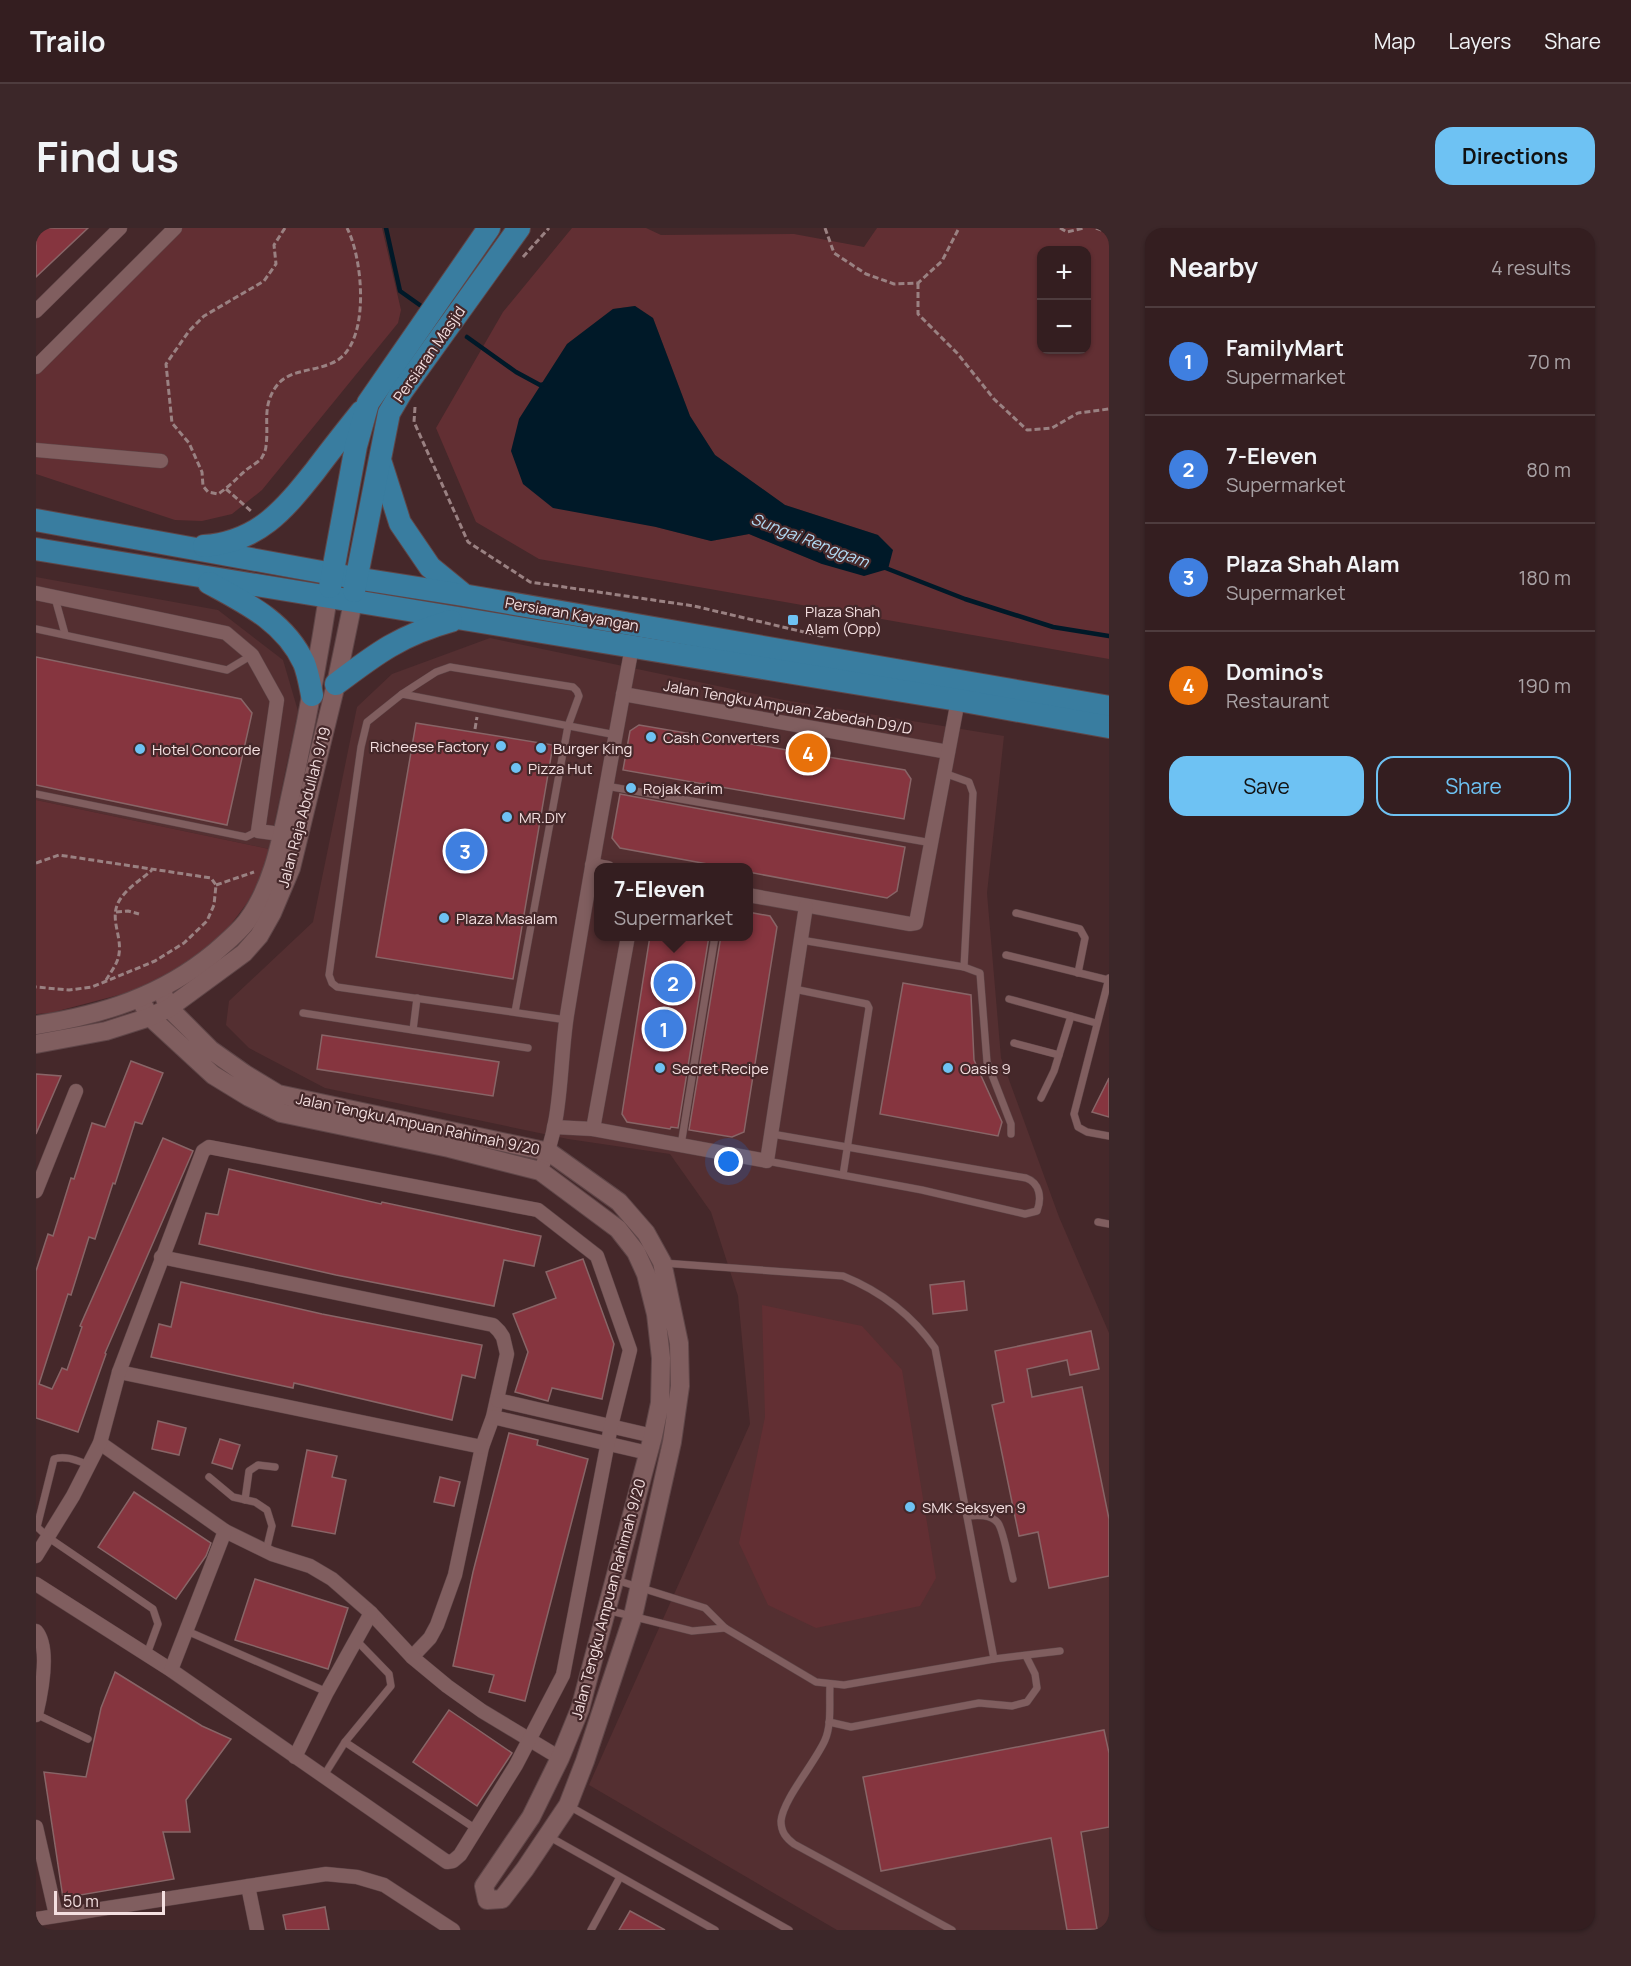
<!DOCTYPE html>
<meta charset="utf-8">
<style>
:root{--surface:#341e20;--page:#3c2729;--text:#f1f3f6;--muted:#a9a2a5;--line:#4e3c3e;--accent:#6ec2f3}
body{margin:0;font-family:Manrope,sans-serif;background:var(--page);color:var(--text)}
.controls{position:absolute;right:18px;top:18px;display:grid;overflow:hidden;border-radius:12px;box-shadow:0 2px 4px #0004}
.controls button{width:54px;height:54px;display:grid;place-items:center;padding:0;border:0;border-bottom:2px solid var(--line);background:var(--surface);color:var(--text);font:30px sans-serif}
.scale{position:absolute;left:18px;bottom:15px;width:111px;box-sizing:border-box;padding-left:6px;border:3px solid #f4dfe0;border-top:0;font-size:16px;line-height:21px;white-space:nowrap;color:#f4dfe0;-webkit-text-stroke:4px #45282a;paint-order:stroke}
.you{position:absolute;left:693px;top:934px;width:21px;height:21px;margin:-15px;border:4px solid #fff;border-radius:50%;background:#1a73e8;box-shadow:0 0 0 9px #1a73e833}
.badge{display:grid;place-items:center;width:39px;height:39px;border-radius:50%;background:var(--accent);color:#fff;font-size:20px;font-weight:700}
.pin{position:absolute;translate:-50% -50%;border:3px solid #fff;box-shadow:0 2px 6px #0006}
.popup{position:absolute;left:558px;top:635px;width:159px;height:78px;box-sizing:border-box;display:grid;place-content:center;border-radius:12px;background:var(--surface);filter:drop-shadow(0 2px 4px #0005);font-size:20px;white-space:nowrap;color:var(--muted)}
.popup b{font-size:22px;color:var(--text)}
.popup::after{content:'';position:absolute;left:50%;top:100%;margin-left:-12px;border:12px solid transparent;border-top-color:var(--surface)}
.list{margin:0;padding:0;list-style:none}
h2{display:flex;justify-content:space-between;align-items:center;height:78px;margin:0;padding:0 24px;font-size:26px}
h2 small{font-size:20px;font-weight:400;color:var(--muted)}
.list li{display:grid;grid-template-columns:39px 1fr auto;gap:18px;align-items:center;box-sizing:border-box;height:108px;padding:0 24px;border-top:2px solid var(--line)}
.list b{display:block;font-size:22px;white-space:nowrap}
.list p{margin:0;font-size:20px;white-space:nowrap;color:var(--muted)}
.list em{font-size:20px;font-style:normal;color:var(--muted)}
.actions{display:flex;gap:12px;padding:18px 24px}
.actions a{flex:1;padding:14px 0;border:2px solid var(--accent);border-radius:18px;text-align:center;font-size:21px;color:var(--accent)}
.actions .main{background:var(--accent);color:#111}
.map{position:relative;flex:none;width:1073px;height:1702px;overflow:hidden;border-radius:18px}
header{display:flex;align-items:center;gap:36px;box-sizing:border-box;height:84px;padding:0 30px;background:var(--surface);border-bottom:2px solid var(--line)}
header strong{font-size:28px}
nav{display:flex;gap:33px;margin-inline-start:auto;font-size:21px}
.intro{display:flex;align-items:center;justify-content:space-between;box-sizing:border-box;height:144px;padding:0 36px}
h1{margin:0;font-size:42px}
.button{padding:15px 27px;border-radius:18px;background:var(--accent);color:#111;font-size:21px;font-weight:700}
main{display:flex;gap:36px;padding:0 36px}
aside{flex:1;background:var(--surface);border-radius:18px;box-shadow:0 2px 4px #0004}
.map>svg:first-child{display:block}
.built{fill:#542f31;fill-rule:evenodd}
.green{fill:#622f33;fill-rule:evenodd}
.water{fill:#001928}
.lines{fill:none;stroke-linecap:round;stroke-linejoin:round}
.stream{stroke:#001928;stroke-width:4.5}
.building{fill:#86353f;stroke:#886567;stroke-width:1.5}
.service-casing{stroke:#5f4648;stroke-width:8}
.minor-casing{stroke:#5f4648;stroke-width:15}
.tertiary-casing{stroke:#5f4648;stroke-width:20}
.primary-casing{stroke:#5f4648;stroke-width:24}
.path{stroke:#9a8182;stroke-width:3;stroke-dasharray:6 3;stroke-linecap:butt}
.service{stroke:#805e5f;stroke-width:7}
.minor{stroke:#805e5f;stroke-width:14}
.tertiary{stroke:#805e5f;stroke-width:18}
.primary{stroke:#397da0;stroke-width:22}
.poi-dot{fill:#6ec2f3;stroke:#45282a;stroke-width:2}
.labels{text-anchor:middle;dominant-baseline:central;stroke-width:4.5;stroke-linejoin:round;paint-order:stroke}
.street-label{font-size:15px;fill:#f4dfe0;stroke:#45282a}
.poi-label{font-size:15px;fill:#f4dfe0;stroke:#45282a;text-anchor:start}
.water-label{font-size:16px;font-style:italic;fill:#b2dbf5;stroke:#45282a}
</style>
<header>
<strong>Trailo</strong>
<nav><a>Map</a><a>Layers</a><a>Share</a></nav>
</header>
<div class="intro"><h1>Find us</h1><a class="button">Directions</a></div>
<main>
<div class="map">
<svg width="1073" height="1702" viewBox="0 0 1073 1702">
<rect width="100%" height="100%" fill="#45282a"/>
<g class="built">
<path d="M0,349l182,33 65,50 15,51 -29,138 -233,-49z"/>
<path d="M454,410l294,62 220,36 -17,157 14,165 58,159 50,116v597h-272l-248,-145 161,-361 -12,-128 -27,-84 -41,-58 -102,-15 -243,-51 -76,-40 -23,-23 3,-24 84,-79 44,-215 35,-33zM562,640h150v68h-150z"/>
</g>
<g class="green">
<path d="M135,0h211l19,82 -3,13 -136,167 -30,24 -30,7 -27,-1 -139,-46v-106z"/>
<path d="M536,0h74l15,7 133,-1 70,13 13,-19h232v431l-570,-100 -63,-37 -40,-94 67,-116zM1005,22h45v100h-45zM599,78l18,12 37,98 25,39 70,50 93,30 -56,29 -73,-30 -38,7 -55,-14 -137,-108 48,-75 46,-35z"/>
<path d="M0,572l233,49 -9,30 -13,24 -27,36 -32,26 -35,21 -103,27 -14,1z"/>
<path d="M726,1077l100,21 40,44 34,208 -16,28 -104,22 -48,-23 -29,-62 26,-126z"/>
</g>
<path class="water" d="M599,78l18,12 37,98 25,39 70,50 93,30 15,15 -5,19 -24,7 -42,-12 -73,-30 -38,7 -55,-14 -103,-19 -30,-24 -12,-33 8,-32 48,-75 46,-35z"/>
<g class="lines">
<g class="stream">
<path d="M350,0l14,63 24,17"/>
<path d="M431,109l49,35 24,13 6,-1"/>
<path d="M847,339l82,32 88,28 56,9"/>
</g>
</g>
<g class="building">
<path d="M0,0h52l-52,49z"/>
<path d="M0,429l205,42 11,14 -25,112 -191,-40z"/>
<path d="M380,495l137,22 -40,234 -137,-22z"/>
<path d="M603,497l266,45 6,9 -7,40 -281,-49 7,-39z"/>
<path d="M584,566l285,53 -8,44 -10,7 -139,-26v-5h-24l-104,-19 -8,-10z"/>
<path d="M712,684l22,4 7,11 -33,205 -12,5 -43,-7 32,-194h27z"/>
<path d="M614,708h59l-31,192 -7,-1 -1,2 -43,-7 -5,-8z"/>
<path d="M867,755l68,12 3,65 28,62 -4,14 -118,-22z"/>
<path d="M286,807l177,27 -6,34 -176,-27z"/>
<path d="M95,833l32,12 -21,51 -7,-2 -20,62 -2,-1 -18,56 -6,-2 -18,58 -3,-1 -29,90 13,5 10,-21 5,2 15,-43 -2,-1 83,-188 30,13 -88,202 1,1 -28,78 -42,-14v-147l12,-37 5,2 18,-58 3,1 18,-56 13,4z"/>
<path d="M0,846l25,2 -25,58z"/>
<path d="M1073,850v39l-17,-5z"/>
<path d="M193,941l152,35 1,-2 159,34 -7,30 -30,-6 -10,46 -158,-31 -137,-31 7,-31 12,2z"/>
<path d="M547,1031l31,85 -12,55 -50,-11 -4,13 -33,-9 13,-40 -15,-38 43,-16 -10,-26z"/>
<path d="M928,1053l3,29 -34,4 -3,-29z"/>
<path d="M145,1054l141,32 160,31 -7,33 -13,-3 -10,45 -158,-37 -1,5 -142,-31 8,-33 12,3z"/>
<path d="M1055,1103l8,38 -29,6 -3,-15 -40,9 5,28 50,-10 27,132v57l-60,12 -11,-56 -19,4 -27,-131 12,-3 -9,-51z"/>
<path d="M122,1193l28,7 -7,27 -27,-6z"/>
<path d="M473,1205l29,7 -1,5 51,14 -63,242 -36,-9 5,-17 -41,-9 20,-94z"/>
<path d="M184,1211l20,6 -8,24 -20,-6z"/>
<path d="M271,1222l30,6 -5,21 14,3 -11,54 -43,-8z"/>
<path d="M404,1249l20,5 -6,24 -20,-4z"/>
<path d="M98,1264l77,51 -5,13 -30,43 -78,-52z"/>
<path d="M219,1351l93,29 -20,61 -93,-29z"/>
<path d="M79,1444l87,54 29,13 -45,61 4,32h-27l11,47 -111,19 -19,-126 42,5 15,-69z"/>
<path d="M413,1482l63,43 -35,53 -64,-44z"/>
<path d="M1068,1502l5,23v74l-28,5 16,97 -30,1 -16,-92 -170,33 -18,-94z"/>
<path d="M289,1679l4,23h-43l-3,-15z"/>
<path d="M594,1683l35,19h-46z"/>
</g>
<g class="lines">
<g class="service-casing">
<g id="service">
<path d="M19,370l10,36"/>
<path d="M0,401l191,41 25,-15"/>
<path d="M366,466l34,-22 14,-5 123,20 4,4 2,5 -11,30 -53,286"/>
<path d="M908,545l25,9 4,11 -9,174"/>
<path d="M570,558l326,57"/>
<path d="M0,566l210,43 12,-6"/>
<path d="M980,685l64,16 5,9 -7,35"/>
<path d="M765,712l163,27 16,6 7,89 24,62v10"/>
<path d="M970,727l102,25"/>
<path d="M1073,750l-35,136 4,13 9,5 22,4"/>
<path d="M758,761l73,15 2,4 -26,167"/>
<path d="M973,771l87,24"/>
<path d="M267,785l225,35"/>
<path d="M531,792l-230,-33 -5,-4 -3,-8 32,-228 6,-25 35,-28 214,41"/>
<path d="M377,802l4,-32"/>
<path d="M978,815l45,12"/>
<path d="M1005,870l13,-27 17,-55"/>
<path d="M645,917l34,-209"/>
<path d="M731,933l155,29 103,24 12,-3c5,-13 3,-28 -11,-33l-254,-44"/>
<path d="M1062,994l11,2"/>
<path d="M627,1035l180,13c37,15 69,39 92,72l59,311"/>
<path d="M53,1237c-11,-4 -23,-10 -35,-6l-17,68 12,11 104,71 5,15 -11,30"/>
<path d="M173,1249l24,20 22,5 12,8 5,16 -6,25"/>
<path d="M209,1272l4,-29 9,-6 17,2"/>
<path d="M931,1288c10,-1 24,-2 31,7 6,8 12,45 15,56"/>
<path d="M580,1352l89,28 20,20 91,54 28,3 150,-26 66,-8"/>
<path d="M571,1382l85,21 33,-3"/>
<path d="M151,1403l140,61"/>
<path d="M794,1457c-1,17 2,39 -5,55 -10,23 -42,59 -44,81 0,11 5,17 13,23l158,86"/>
<path d="M0,1486l52,25"/>
<path d="M793,1494l22,5 128,-24 33,3 15,-4 10,-14 -2,-14 -9,-18"/>
<path d="M309,1514l131,87"/>
<path d="M287,1549l22,-35 46,-56 -2,-12 -33,-34"/>
<path d="M533,1578l220,124"/>
<path d="M512,1608l167,94"/>
<path d="M555,1702l29,-53"/>
</g>
</g>
<g class="minor-casing">
<g id="minor">
<path d="M0,83l84,-83"/>
<path d="M0,139l139,-139"/>
<path d="M0,222l125,11"/>
<path d="M0,365l190,40 26,22 25,45 -19,131 15,2 17,6"/>
<path d="M587,466l325,58"/>
<path d="M556,637l16,3"/>
<path d="M712,667l162,29 6,-1 42,-223"/>
<path d="M518,899l39,2 174,32 39,-255"/>
<path d="M557,901l35,-193"/>
<path d="M504,943c23,-48 19,-105 27,-156 20,-123 42,-246 65,-368"/>
<path d="M0,963l40,-100"/>
<path d="M125,1029l332,68 6,6 4,6 4,17 -14,63 -11,30 -27,128 -18,50 -7,13 -18,19"/>
<path d="M83,1144l363,75"/>
<path d="M461,1172l156,36"/>
<path d="M457,1189l155,36"/>
<path d="M64,1215l125,88 47,23 38,12 22,13 39,34 41,44 35,29 35,25 78,47"/>
<path d="M0,1328l37,-60 27,-53 19,-71 84,-221 6,-4 329,63 59,46 33,94 -19,76 -48,249 -47,90 -56,90 -7,6 -6,1 -276,-192 -135,-86"/>
<path d="M0,1403c15,17 5,63 0,84"/>
<path d="M135,1442l54,-139"/>
<path d="M259,1529l32,-65 44,-79"/>
<path d="M0,1599l20,88"/>
<path d="M212,1658l9,44"/>
<path d="M0,1691l290,-45 31,3 27,8 69,45"/>
</g>
</g>
<g class="tertiary-casing">
<g id="tertiary">
<path d="M104,771l10,18 63,58 36,22 32,16 168,35 91,23 78,58 18,23 10,22 10,40 5,44 -1,45 -7,33 -73,273 -20,49 -29,59 -47,69 3,14 15,-1 23,-30 43,-64 17,-44 48,-145 39,-174 8,-56 -1,-43 -17,-81 -16,-29 -27,-31 -70,-50 -271,-58 -33,-20 -34,-24 -42,-42 -8,-19"/>
<path d="M0,797c66,-10 126,-29 178,-72 11,-10 24,-20 33,-32 28,-38 35,-87 45,-132 14,-64 26,-127 36,-192"/>
<path d="M0,816l70,-13 44,-14 19,-9 75,-55 15,-17 13,-23 19,-45 45,-184 17,-82"/>
</g>
</g>
<g class="primary-casing">
<g id="primary">
<path d="M345,235l19,60 30,44 33,27"/>
<path d="M0,292l319,58 108,17 646,112"/>
<path d="M168,318c54,-4 80,-36 111,-75 15,-20 30,-39 46,-59"/>
<path d="M0,321l922,151 151,27"/>
<path d="M173,355c37,20 76,39 95,80 4,10 6,22 8,32"/>
<path d="M294,359l26,-141 12,-43 121,-175"/>
<path d="M318,363l35,-178 13,-22 117,-163"/>
<path d="M300,456c41,-31 65,-49 115,-63"/>
</g>
</g>
<g class="path">
<path d="M249,0l-11,17 2,19 -12,17 -60,35 -15,15 -23,33 6,59 17,20 13,29 1,14 5,6 10,2c11,-7 19,-16 28,-24 5,-4 11,-7 15,-11 2,-3 5,-9 5,-13 3,-22 -4,-38 9,-58 12,-19 38,-16 57,-25 40,-16 31,-105 15,-135"/>
<path d="M789,0l9,25 32,21 28,10 24,-1 24,-22 17,-33"/>
<path d="M1024,0l7,4 17,-4"/>
<path d="M1060,0l13,5"/>
<path d="M487,29l26,-29"/>
<path d="M882,55v31l39,39 37,46 33,31 25,-2 26,-15 31,-4"/>
<path d="M379,179l-1,15 54,120 62,40 164,24 131,31"/>
<path d="M190,261l25,22"/>
<path d="M439,501l2,-12"/>
<path d="M0,635l23,-8 152,23 5,7 -2,20 -7,16 -23,22 -29,18 -63,26 -23,3 -33,-3"/>
<path d="M180,657l38,-13"/>
<path d="M80,684l12,-1 11,3"/>
<path d="M70,752c5,-8 12,-17 13,-26 3,-18 -9,-34 -1,-51 7,-14 23,-23 34,-33"/>
</g>
<use href="#service" class="service"/>
<use href="#minor" class="minor"/>
<use href="#tertiary" class="tertiary"/>
<use href="#primary" class="primary"/>
</g>
<g class="poi-dot">
<rect x="751" y="386" width="12" height="12" rx="3"/>
<circle cx="615" cy="509" r="6"/>
<circle cx="465" cy="518" r="6"/>
<circle cx="505" cy="520" r="6"/>
<circle cx="104" cy="521" r="6"/>
<circle cx="480" cy="540" r="6"/>
<circle cx="595" cy="560" r="6"/>
<circle cx="471" cy="589" r="6"/>
<circle cx="408" cy="690" r="6"/>
<circle cx="624" cy="840" r="6"/>
<circle cx="912" cy="840" r="6"/>
<circle cx="874" cy="1279" r="6"/>
</g>
<g class="labels">
<g class="street-label">
<text transform="translate(393 126) rotate(-55)">Persiaran Masjid</text>
<text transform="translate(536 386) rotate(10)">Persiaran Kayangan</text>
<text transform="translate(752 479) rotate(10)">Jalan Tengku Ampuan Zabedah D9/D</text>
<text transform="translate(268 579) rotate(-75)">Jalan Raja Abdullah 9/19</text>
<text transform="translate(382 896) rotate(12)">Jalan Tengku Ampuan Rahimah 9/20</text>
<text transform="translate(572 1371) rotate(-75)">Jalan Tengku Ampuan Rahimah 9/20</text>
</g>
<g class="poi-label">
<text x="769" y="383">Plaza Shah<tspan x="769" dy="17">Alam (Opp)</tspan></text>
<text x="627" y="509">Cash Converters</text>
<text x="453" y="518" text-anchor="end">Richeese Factory</text>
<text x="517" y="520">Burger King</text>
<text x="116" y="521">Hotel Concorde</text>
<text x="492" y="540">Pizza Hut</text>
<text x="607" y="560">Rojak Karim</text>
<text x="483" y="589">MR.DIY</text>
<text x="420" y="690">Plaza Masalam</text>
<text x="636" y="840">Secret Recipe</text>
<text x="924" y="840">Oasis 9</text>
<text x="886" y="1279">SMK Seksyen 9</text>
</g>
<g class="water-label">
<text transform="translate(774 312) rotate(21)">Sungai Renggam</text>
</g>
</g>
</svg>
<div class="controls">
<button>+</button>
<button>−</button>
</div>
<div class="scale">50 m</div>
<div class="you"></div>
<div class="pin badge" style="left:628px;top:801px;background:#3f7fe0">1</div>
<div class="pin badge" style="left:637px;top:755px;background:#3f7fe0">2</div>
<div class="popup"><b>7-Eleven</b>Supermarket</div>
<div class="pin badge" style="left:429px;top:623px;background:#3f7fe0">3</div>
<div class="pin badge" style="left:772px;top:525px;background:#e8710a">4</div>
</div>
<aside>
<h2>Nearby<small>4 results</small></h2>
<ul class="list">
<li><span class="badge" style="background:#3f7fe0">1</span><div><b>FamilyMart</b><p>Supermarket</p></div><em>70 m</em></li>
<li><span class="badge" style="background:#3f7fe0">2</span><div><b>7-Eleven</b><p>Supermarket</p></div><em>80 m</em></li>
<li><span class="badge" style="background:#3f7fe0">3</span><div><b>Plaza Shah Alam</b><p>Supermarket</p></div><em>180 m</em></li>
<li><span class="badge" style="background:#e8710a">4</span><div><b>Domino's</b><p>Restaurant</p></div><em>190 m</em></li>
</ul>
<div class="actions"><a class="main">Save</a><a>Share</a></div>
</aside>
</main>
